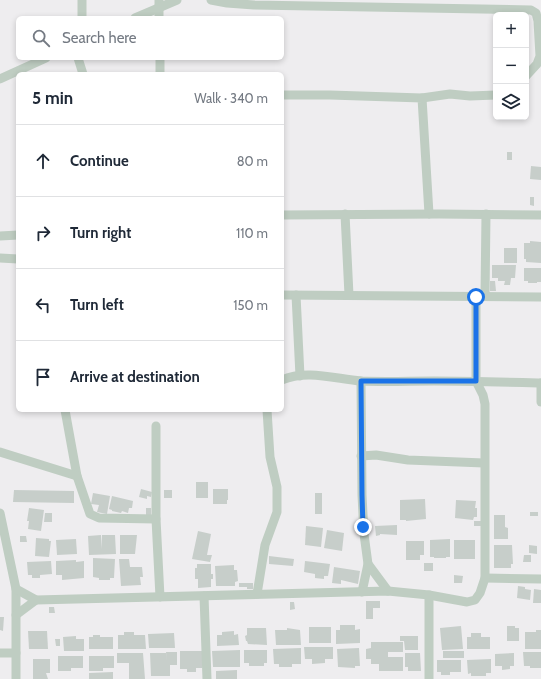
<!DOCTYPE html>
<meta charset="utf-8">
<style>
:root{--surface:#fff;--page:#f2f2f3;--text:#1f2937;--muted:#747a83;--line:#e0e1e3}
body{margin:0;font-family:Cabin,sans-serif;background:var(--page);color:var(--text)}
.controls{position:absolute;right:12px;top:12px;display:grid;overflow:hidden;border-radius:6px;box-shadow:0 2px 6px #0003}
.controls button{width:36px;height:36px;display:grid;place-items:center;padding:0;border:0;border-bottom:1px solid var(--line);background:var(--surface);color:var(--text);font:20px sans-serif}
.stop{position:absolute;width:12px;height:12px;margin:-9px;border:3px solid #1a73e8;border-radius:50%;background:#fff}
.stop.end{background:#1a73e8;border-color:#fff;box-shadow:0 1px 4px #0008}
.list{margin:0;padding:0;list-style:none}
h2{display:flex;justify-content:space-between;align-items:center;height:52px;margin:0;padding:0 16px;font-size:17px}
h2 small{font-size:13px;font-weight:400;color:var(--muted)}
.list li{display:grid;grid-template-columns:26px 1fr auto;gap:12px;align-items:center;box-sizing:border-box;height:72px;padding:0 16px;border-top:1px solid var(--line)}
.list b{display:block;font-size:15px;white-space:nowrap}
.list em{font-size:13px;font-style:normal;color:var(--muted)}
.icon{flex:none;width:22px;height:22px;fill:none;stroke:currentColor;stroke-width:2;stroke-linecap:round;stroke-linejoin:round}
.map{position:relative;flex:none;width:541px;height:679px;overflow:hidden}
.search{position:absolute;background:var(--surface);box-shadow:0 2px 6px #0003;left:16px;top:16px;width:268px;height:44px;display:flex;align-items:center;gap:10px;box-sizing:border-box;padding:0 14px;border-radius:6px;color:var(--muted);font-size:15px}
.panel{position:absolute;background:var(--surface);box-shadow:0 2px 6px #0003;left:16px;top:72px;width:268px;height:340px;border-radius:6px}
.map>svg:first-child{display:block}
.building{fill:#c7ceca}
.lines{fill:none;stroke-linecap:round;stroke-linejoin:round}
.minor{stroke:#bfcdc2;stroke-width:9}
.route{stroke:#1a73e8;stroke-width:5}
</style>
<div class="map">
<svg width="541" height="679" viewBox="0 0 541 679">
<rect width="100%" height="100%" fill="#eeedef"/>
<g class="building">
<rect x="507" y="152" width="5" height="8"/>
<path d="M531,166l10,1v13l-11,-1z"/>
<path d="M530,197h4v9l-4,-1z"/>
<path d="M530,241l11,1v21l-15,-1v-3h-2v-16h6z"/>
<rect x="504" y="248" width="13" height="15"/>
<path d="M492,265h24l-1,13h-4l-1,7h-6l1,-4h-7v-3h-6z"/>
<path d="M524,268h17v14h-4v1h-9v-2h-4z"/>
<path d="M490,281h5l1,10h-6z"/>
<rect x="196" y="482" width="12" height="16"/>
<path d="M141,489l11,3 -1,5 -4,-1v3l-8,-2z"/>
<path d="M213,489h15v11h-1v4h-14z"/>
<path d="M14,490l60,1v12l-61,-1z"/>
<rect x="164" y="490" width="8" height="8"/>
<path d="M93,493l17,3 -3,18 -10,-2 2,-7 -8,-1z"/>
<rect x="315" y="493" width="7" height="21"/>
<path d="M112,496l21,5 -1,7h-3l-1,5 -6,-2 -1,2 -9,-2v-1l-3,-1z"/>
<path d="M425,499l1,20 -20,2v-1h-6v-20z"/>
<path d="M456,500l20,1 -1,7h2v9h-3l-1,3 -18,-2z"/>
<path d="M29,508l15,2 -3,21 -13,-2 1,-8h-2z"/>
<path d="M146,508h5v8l-5,-1z"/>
<rect x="530" y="512" width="8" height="4"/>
<path d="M45,513h7v9h-8z"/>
<path d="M494,515h11v12l3,1v11h-14z"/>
<rect x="474" y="521" width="7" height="5"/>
<path d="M397,525v10l-17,-1v1l-4,1 -1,-10z"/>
<path d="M306,526l17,2 -2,19 -16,-2z"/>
<path d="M327,530l17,3 -2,18 -18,-3z"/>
<path d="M198,531l13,3 -4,21h5l-2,7 -18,-3z"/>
<path d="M101,535l1,14v-14h13l1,19 -27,1 -1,-19z"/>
<path d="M120,535h17l-2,19h-15z"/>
<path d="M20,536h6l1,6h-7z"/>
<path d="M36,538l13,1v2h2l-2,16 -14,-1z"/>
<path d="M76,539l1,15 -20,1 -1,-15z"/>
<path d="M450,539v18h-4v1h-12v-1h-4v-17z"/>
<rect x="454" y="540" width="21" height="19"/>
<path d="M406,541h18v14h-4v5h-14z"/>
<path d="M494,545h18l1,19h-2v4h-17z"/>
<path d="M529,545l8,1v8l-8,-1z"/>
<path d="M524,555h7v7h-8z"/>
<path d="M269,556l25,3 -1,7 -24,-2z"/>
<path d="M93,558l22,1 -1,19h-4v2h-11v-2l-6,-1z"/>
<path d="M119,559h10l1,8h12l1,10h-3l1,8 -20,1z"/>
<path d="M76,560v2l8,-1v17l-22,2v-5h-6v-14z"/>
<path d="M51,561l1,13 -12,1v3h-8v-3h-4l-1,-13z"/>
<path d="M305,561l25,3 -2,12h-4v3l-9,-1v-4l-11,-2z"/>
<rect x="424" y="563" width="9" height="8"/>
<path d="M197,564h14v10h2v5h-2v8l-13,1v-9h-3v-11h2z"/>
<path d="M234,565v5h3l1,11 -3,1v4h-19l-1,-20z"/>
<path d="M334,567l26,4 -2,13 -17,-4v4l-9,-1z"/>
<path d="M454,575l9,1 -1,7h-8z"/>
<path d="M239,583h14v6h-6v-2h-8z"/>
<path d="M518,586l7,1v2l6,1 -1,10 -13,-2z"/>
<path d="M534,589l7,1v13h-8z"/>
<path d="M366,601h14v7h-7v11h-7z"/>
<path d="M290,602h4l1,7 -5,1z"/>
<path d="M49,607h5l1,6h-6z"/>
<path d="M0,617h4l-1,14 -3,-1z"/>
<path d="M340,625h15v5l5,-1v14l-24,1v-14h4z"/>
<path d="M461,626l2,23 -21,1 -2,-22z"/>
<path d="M507,626h8v2h4v13h-12z"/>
<rect x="309" y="627" width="22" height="16"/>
<path d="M247,628h19l1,17 -19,-1 -1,-3h-1l-1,-5 2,-1z"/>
<path d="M287,628l13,2 1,15h-25l-1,-15h12z"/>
<path d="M536,630h5v19h-16v-17h11z"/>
<path d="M28,631h19l1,18h-19z"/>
<path d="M234,631v4l4,-1 1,11 -22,1v-11h5v-3z"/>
<path d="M124,632h10v3h11l1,14h-28v-14h6z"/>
<path d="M174,633l1,15h-26l-1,-14z"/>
<path d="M471,633h10v4h9v12h-23v-12h4z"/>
<path d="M93,635h7v2h13v12h-24v-12h4z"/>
<path d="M76,636v3h8v12h-20l-1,-14z"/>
<path d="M400,636h18v14h-13l-1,-9h-4z"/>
<path d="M55,639h5v7h-4z"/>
<path d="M371,642h32v10h-15v5h15v14h-24v-7h-8v-5h-5v-10l5,-1z"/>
<path d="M304,647h29v12h-8v4l-13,1v-5h-7z"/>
<path d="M301,648v16h-9v3h-13v-3h-5l-1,-15z"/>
<path d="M359,648l1,18h-5v2l-17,-1 -1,-18z"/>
<path d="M240,650v17h-27l-1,-16z"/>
<path d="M244,650h23v13h-3v3h-15v-3h-5z"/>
<path d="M180,651h24l-2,17h-6v4h-9v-3h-7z"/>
<rect x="443" y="651" width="21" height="7"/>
<path d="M166,652h11v13h-7v11h-19l-1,-23h16l1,8z"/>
<path d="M523,652h18v16h-11v-2h-6z"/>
<path d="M117,653h26l2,26h-16v-16h-12z"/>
<path d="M405,653h15l1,18h-13v-4h-3z"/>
<path d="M514,653v13h-4v3l-8,1v-4h-7v-12z"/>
<path d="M58,656h25v12h-12v3h-13z"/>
<path d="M89,656h25v12h-11v3h-14z"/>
<path d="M33,659h17v14h-4l2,6h-15z"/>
<path d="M491,659v14h-5v3h-15v-3l-3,1 -1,-14z"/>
<path d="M437,660h24v12h-11v3h-9v-3h-4z"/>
<path d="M237,670v9h-21v-8z"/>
<path d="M113,672v7h-24v-6z"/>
</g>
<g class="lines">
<g class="minor">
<path d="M82,0v18"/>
<path d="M159,0v18"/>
<path d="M211,0l16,3 27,2 277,5 5,3 2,8 2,35 -3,8 -11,12"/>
<path d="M135,18l42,-18"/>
<path d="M78,58l5,16"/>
<path d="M160,58v16"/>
<path d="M0,79l46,-21"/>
<path d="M282,95h48l92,3 7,116"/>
<path d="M422,98l28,-4 20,2 26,-1"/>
<path d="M345,214l4,81"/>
<path d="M282,215l157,-1 102,1"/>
<path d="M0,236l18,-1"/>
<path d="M0,258l18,1"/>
<path d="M282,295l259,2"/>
<path d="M296,295l4,81"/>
<path d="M485,296l1,-82"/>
<path d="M282,380c24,-11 54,-1 79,1 24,1 49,0 73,0 36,0 71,1 107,2"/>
<path d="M361,381l1,114 2,39 4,30 -6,28"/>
<path d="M541,383v19"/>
<path d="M65,410l12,66 13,38 9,4 57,1"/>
<path d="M156,426v93l4,78"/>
<path d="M0,452l77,24"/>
<path d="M361,456l15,-1 32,5 76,3"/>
<path d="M0,513l16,76v90"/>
<path d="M368,564l20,27"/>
<path d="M485,578l56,1"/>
<path d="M16,589l20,11 352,-9 41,4 38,7 8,-2 5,-7 5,-15v-174l-2,-9 -7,-14v-84"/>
<path d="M257,594l8,-49 12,-33v-25l-7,-30 -3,-47"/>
<path d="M429,595v84"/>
<path d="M204,596l3,83"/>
<path d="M16,615l20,-15"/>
<path d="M0,653h16"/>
</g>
</g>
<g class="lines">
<path class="route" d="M363,527l-1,-32 -1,-114h115v-84"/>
</g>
</svg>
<div class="controls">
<button>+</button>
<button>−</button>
<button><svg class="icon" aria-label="layers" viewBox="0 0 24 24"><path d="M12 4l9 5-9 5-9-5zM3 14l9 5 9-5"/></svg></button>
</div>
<div class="stop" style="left:476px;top:297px"></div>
<div class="stop end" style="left:363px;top:527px"></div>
<div class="search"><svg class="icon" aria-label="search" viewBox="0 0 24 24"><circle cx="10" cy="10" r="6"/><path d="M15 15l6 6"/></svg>Search here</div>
<section class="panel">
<h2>5 min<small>Walk · 340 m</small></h2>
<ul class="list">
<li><svg class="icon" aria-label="ahead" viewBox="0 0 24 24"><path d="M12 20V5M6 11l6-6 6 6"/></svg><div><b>Continue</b></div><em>80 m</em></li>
<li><svg class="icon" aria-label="right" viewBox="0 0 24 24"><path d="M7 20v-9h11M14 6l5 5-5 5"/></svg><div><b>Turn right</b></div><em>110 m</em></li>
<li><svg class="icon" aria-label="left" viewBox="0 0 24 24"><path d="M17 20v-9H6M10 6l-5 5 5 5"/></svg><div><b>Turn left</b></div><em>150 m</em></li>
<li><svg class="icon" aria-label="arrive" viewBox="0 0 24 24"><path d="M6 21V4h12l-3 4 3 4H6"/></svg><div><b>Arrive at destination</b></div></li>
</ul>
</section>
</div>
